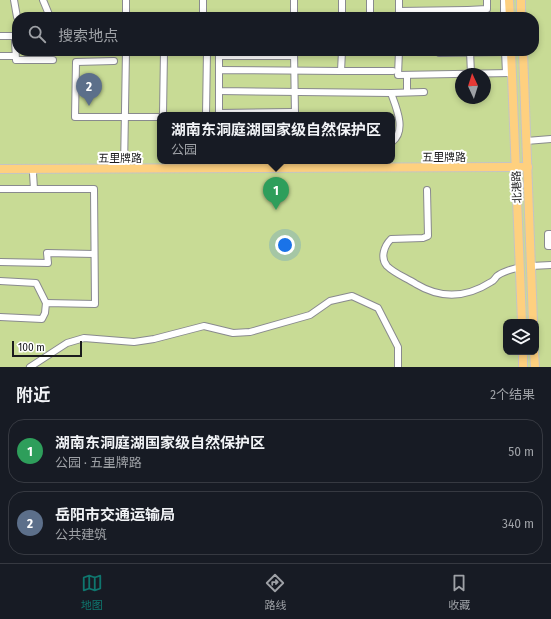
<!DOCTYPE html>
<html lang="zh">
<meta charset="utf-8">
<style>
:root{--surface:#171b24;--page:#20242c;--text:#f1f3f6;--muted:#9ea1a6;--line:#363941;--accent:#0f766e}
body{margin:0;font-family:"Fira Sans Condensed","Noto Sans SC",sans-serif;background:var(--page);color:var(--text)}
.controls{position:absolute;right:12px;bottom:12px;display:grid;overflow:hidden;border-radius:8px;box-shadow:0 2px 6px #0003}
.controls button{width:36px;height:36px;display:grid;place-items:center;padding:0;border:0;border-bottom:1px solid var(--line);background:var(--surface);color:var(--text);font:20px sans-serif}
.compass{position:absolute;left:455px;top:68px;width:36px;height:36px;border-radius:50%;background:var(--surface);box-shadow:0 2px 6px #0003;rotate:356deg}
.scale{position:absolute;left:12px;bottom:10px;width:70px;box-sizing:border-box;padding-left:4px;border:2px solid #1b1b1d;border-top:0;font-size:11px;line-height:14px;white-space:nowrap;color:#1b1b1d;-webkit-text-stroke:3px #fff;paint-order:stroke}
.you{position:absolute;left:285px;top:245px;width:14px;height:14px;margin:-10px;border:3px solid #fff;border-radius:50%;background:#1a73e8;box-shadow:0 0 0 6px #1a73e833}
.badge{display:grid;place-items:center;width:26px;height:26px;border-radius:50%;background:var(--accent);color:#fff;font-size:13px;font-weight:700}
.pin{position:absolute;translate:-50% -33px;filter:drop-shadow(0 1px 2px #0008)}
.pin::after{content:'';position:absolute;top:21px;width:14px;height:12px;background:inherit;clip-path:polygon(0 0,100% 0,50% 100%)}
.popup{position:absolute;left:157px;top:112px;width:238px;height:52px;box-sizing:border-box;display:grid;place-content:center;border-radius:8px;background:var(--surface);filter:drop-shadow(0 1px 3px #0005);font-size:13px;white-space:nowrap;color:var(--muted)}
.popup b{font-size:15px;color:var(--text)}
.popup::after{content:'';position:absolute;left:50%;top:100%;margin-left:-8px;border:8px solid transparent;border-top-color:var(--surface)}
.list{margin:0;padding:0;list-style:none}
h2{display:flex;justify-content:space-between;align-items:center;height:52px;margin:0;padding:0 16px;font-size:17px}
h2 small{font-size:13px;font-weight:400;color:var(--muted)}
.list li{display:grid;grid-template-columns:26px 1fr auto;gap:12px;align-items:center;box-sizing:border-box;height:64px;margin:0 8px 8px;padding:0 8px;border:1px solid var(--line);border-radius:16px}
.list b{display:block;font-size:15px;white-space:nowrap}
.list p{margin:0;font-size:13px;white-space:nowrap;color:var(--muted)}
.list em{font-size:13px;font-style:normal;color:var(--muted)}
.icon{flex:none;width:22px;height:22px;fill:none;stroke:currentColor;stroke-width:2;stroke-linecap:round;stroke-linejoin:round}
.map{position:relative;flex:none;width:551px;height:367px;overflow:hidden}
.search{position:absolute;background:var(--surface);box-shadow:0 2px 6px #0003;left:12px;right:12px;top:12px;height:44px;display:flex;align-items:center;gap:10px;box-sizing:border-box;padding:0 14px;border-radius:16px;color:var(--muted);font-size:15px}
.sheet{height:196px;background:var(--surface)}
nav{display:flex;justify-content:space-around;align-items:center;box-sizing:border-box;height:56px;border-top:1px solid var(--line);background:var(--surface);font-size:11px;color:var(--muted)}
nav a{display:grid;justify-items:center;gap:2px}
nav .on{color:var(--accent)}
.map>svg:first-child{display:block}
.green{fill:#c8db95;fill-rule:evenodd}
.lines{fill:none;stroke-linecap:round;stroke-linejoin:round}
.minor-casing{stroke:#898a8e;stroke-width:8}
.major-casing{stroke:#c4c4c4;stroke-width:10}
.minor{stroke:#fff;stroke-width:6}
.major{stroke:#fed07f;stroke-width:8}
.labels{text-anchor:middle;dominant-baseline:central;stroke-width:4;stroke-linejoin:round;paint-order:stroke}
.street-label{font-size:11px;fill:#1b1b1d;stroke:#fff}
</style>
<div class="map">
<svg width="551" height="367" viewBox="0 0 551 367">
<rect width="100%" height="100%" fill="#e7e8ed"/>
<path class="green" d="M0,0h551v367h-551zM17,17h517v34h-517zM461,74h24v24h-24zM160,115h232v46h-232zM506,322h30v30h-30z"/>
<g class="lines">
<g class="minor-casing">
<g id="minor">
<path d="M14,0l3,17"/>
<path d="M43,0l7,17"/>
<path d="M370,0v17"/>
<path d="M504,0v17"/>
<path d="M468,10l19,-1v-9"/>
<path d="M399,11l69,-1 1,7"/>
<path d="M126,17v-17"/>
<path d="M203,17v-17"/>
<path d="M294,17v-17"/>
<path d="M342,17v-17"/>
<path d="M399,17v-17"/>
<path d="M0,36h17"/>
<path d="M17,36l-2,4 1,20h37"/>
<path d="M294,51l1,64"/>
<path d="M342,51l-1,20h52"/>
<path d="M399,51l-1,24 114,-2"/>
<path d="M437,51l2,2 66,-1"/>
<path d="M470,51l1,23"/>
<path d="M505,51l1,22"/>
<path d="M0,56h15"/>
<path d="M114,61l-38,1 -1,55h85"/>
<path d="M219,70v-14h75"/>
<path d="M341,71l-122,-1v21l172,2c5,14 16,38 1,49"/>
<path d="M407,78v14"/>
<path d="M219,91v22l76,-1"/>
<path d="M391,93l33,-1"/>
<path d="M163,115l1,-64"/>
<path d="M206,115l1,-64"/>
<path d="M526,141l25,-2"/>
<path d="M124,169l2,-118"/>
<path d="M0,189h34"/>
<path d="M427,190l1,46 -5,2 -32,1c-7,7 -11,19 -4,27 8,8 20,12 29,18 25,15 50,14 75,-2 3,-1 4,-4 6,-6 5,-4 17,-8 23,-8"/>
<path d="M551,234h-3v12h3"/>
<path d="M0,262l48,1 -1,-10 47,1"/>
<path d="M531,266l20,-1"/>
<path d="M0,281l36,2 10,20"/>
<path d="M0,317l42,2 3,-6 1,-10 49,1 -1,-115h-60l-1,-16"/>
<path d="M30,367l37,-24 17,-5 50,4 20,-3 50,-13 29,7 17,-1 60,-17 20,-14 22,-5 26,12 20,39v20"/>
</g>
</g>
<g class="major-casing">
<g id="major">
<path d="M509,0l1,17"/>
<path d="M521,0v17"/>
<path d="M511,51l11,271"/>
<path d="M523,51l10,271"/>
<path d="M0,169l528,-2"/>
<path d="M523,352v15"/>
<path d="M534,352l1,15"/>
</g>
</g>
<use href="#minor" class="minor"/>
<use href="#major" class="major"/>
</g>
<g class="labels">
<g class="street-label">
<text x="444" y="157">五里牌路</text>
<text x="120" y="158">五里牌路</text>
<text transform="translate(517 187) rotate(-92)">北港路</text>
</g>
</g>
</svg>
<div class="controls">
<button><svg class="icon" aria-label="layers" viewBox="0 0 24 24"><path d="M12 4l9 5-9 5-9-5zM3 14l9 5 9-5"/></svg></button>
</div>
<svg class="compass" viewBox="-18 -18 36 36"><path d="M0-13l5 13h-10z" fill="#e53935"/><path d="M0 13l5-13h-10z" fill="#9ea1a6"/></svg>
<div class="scale">100 m</div>
<div class="you"></div>
<div class="pin badge" style="left:276px;top:210px;background:#2e9e5b">1</div>
<div class="popup"><b>湖南东洞庭湖国家级自然保护区</b>公园</div>
<div class="pin badge" style="left:89px;top:106px;background:#5c6f8a">2</div>
<div class="search"><svg class="icon" aria-label="search" viewBox="0 0 24 24"><circle cx="10" cy="10" r="6"/><path d="M15 15l6 6"/></svg>搜索地点</div>
</div>
<section class="sheet">
<h2>附近<small>2个结果</small></h2>
<ul class="list">
<li><span class="badge" style="background:#2e9e5b">1</span><div><b>湖南东洞庭湖国家级自然保护区</b><p>公园 · 五里牌路</p></div><em>50 m</em></li>
<li><span class="badge" style="background:#5c6f8a">2</span><div><b>岳阳市交通运输局</b><p>公共建筑</p></div><em>340 m</em></li>
</ul>
</section>
<nav>
<a class="on"><svg class="icon" aria-label="map" viewBox="0 0 24 24"><path d="M3 6l6-2 6 2 6-2v14l-6 2-6-2-6 2zM9 4v14M15 6v14"/></svg>地图</a>
<a><svg class="icon" aria-label="directions" viewBox="0 0 24 24"><path d="M12 3l9 9-9 9-9-9zM9 14v-3h6M13 9l2 2-2 2"/></svg>路线</a>
<a><svg class="icon" aria-label="saved" viewBox="0 0 24 24"><path d="M7 4h10v16l-5-4-5 4z"/></svg>收藏</a>
</nav>
